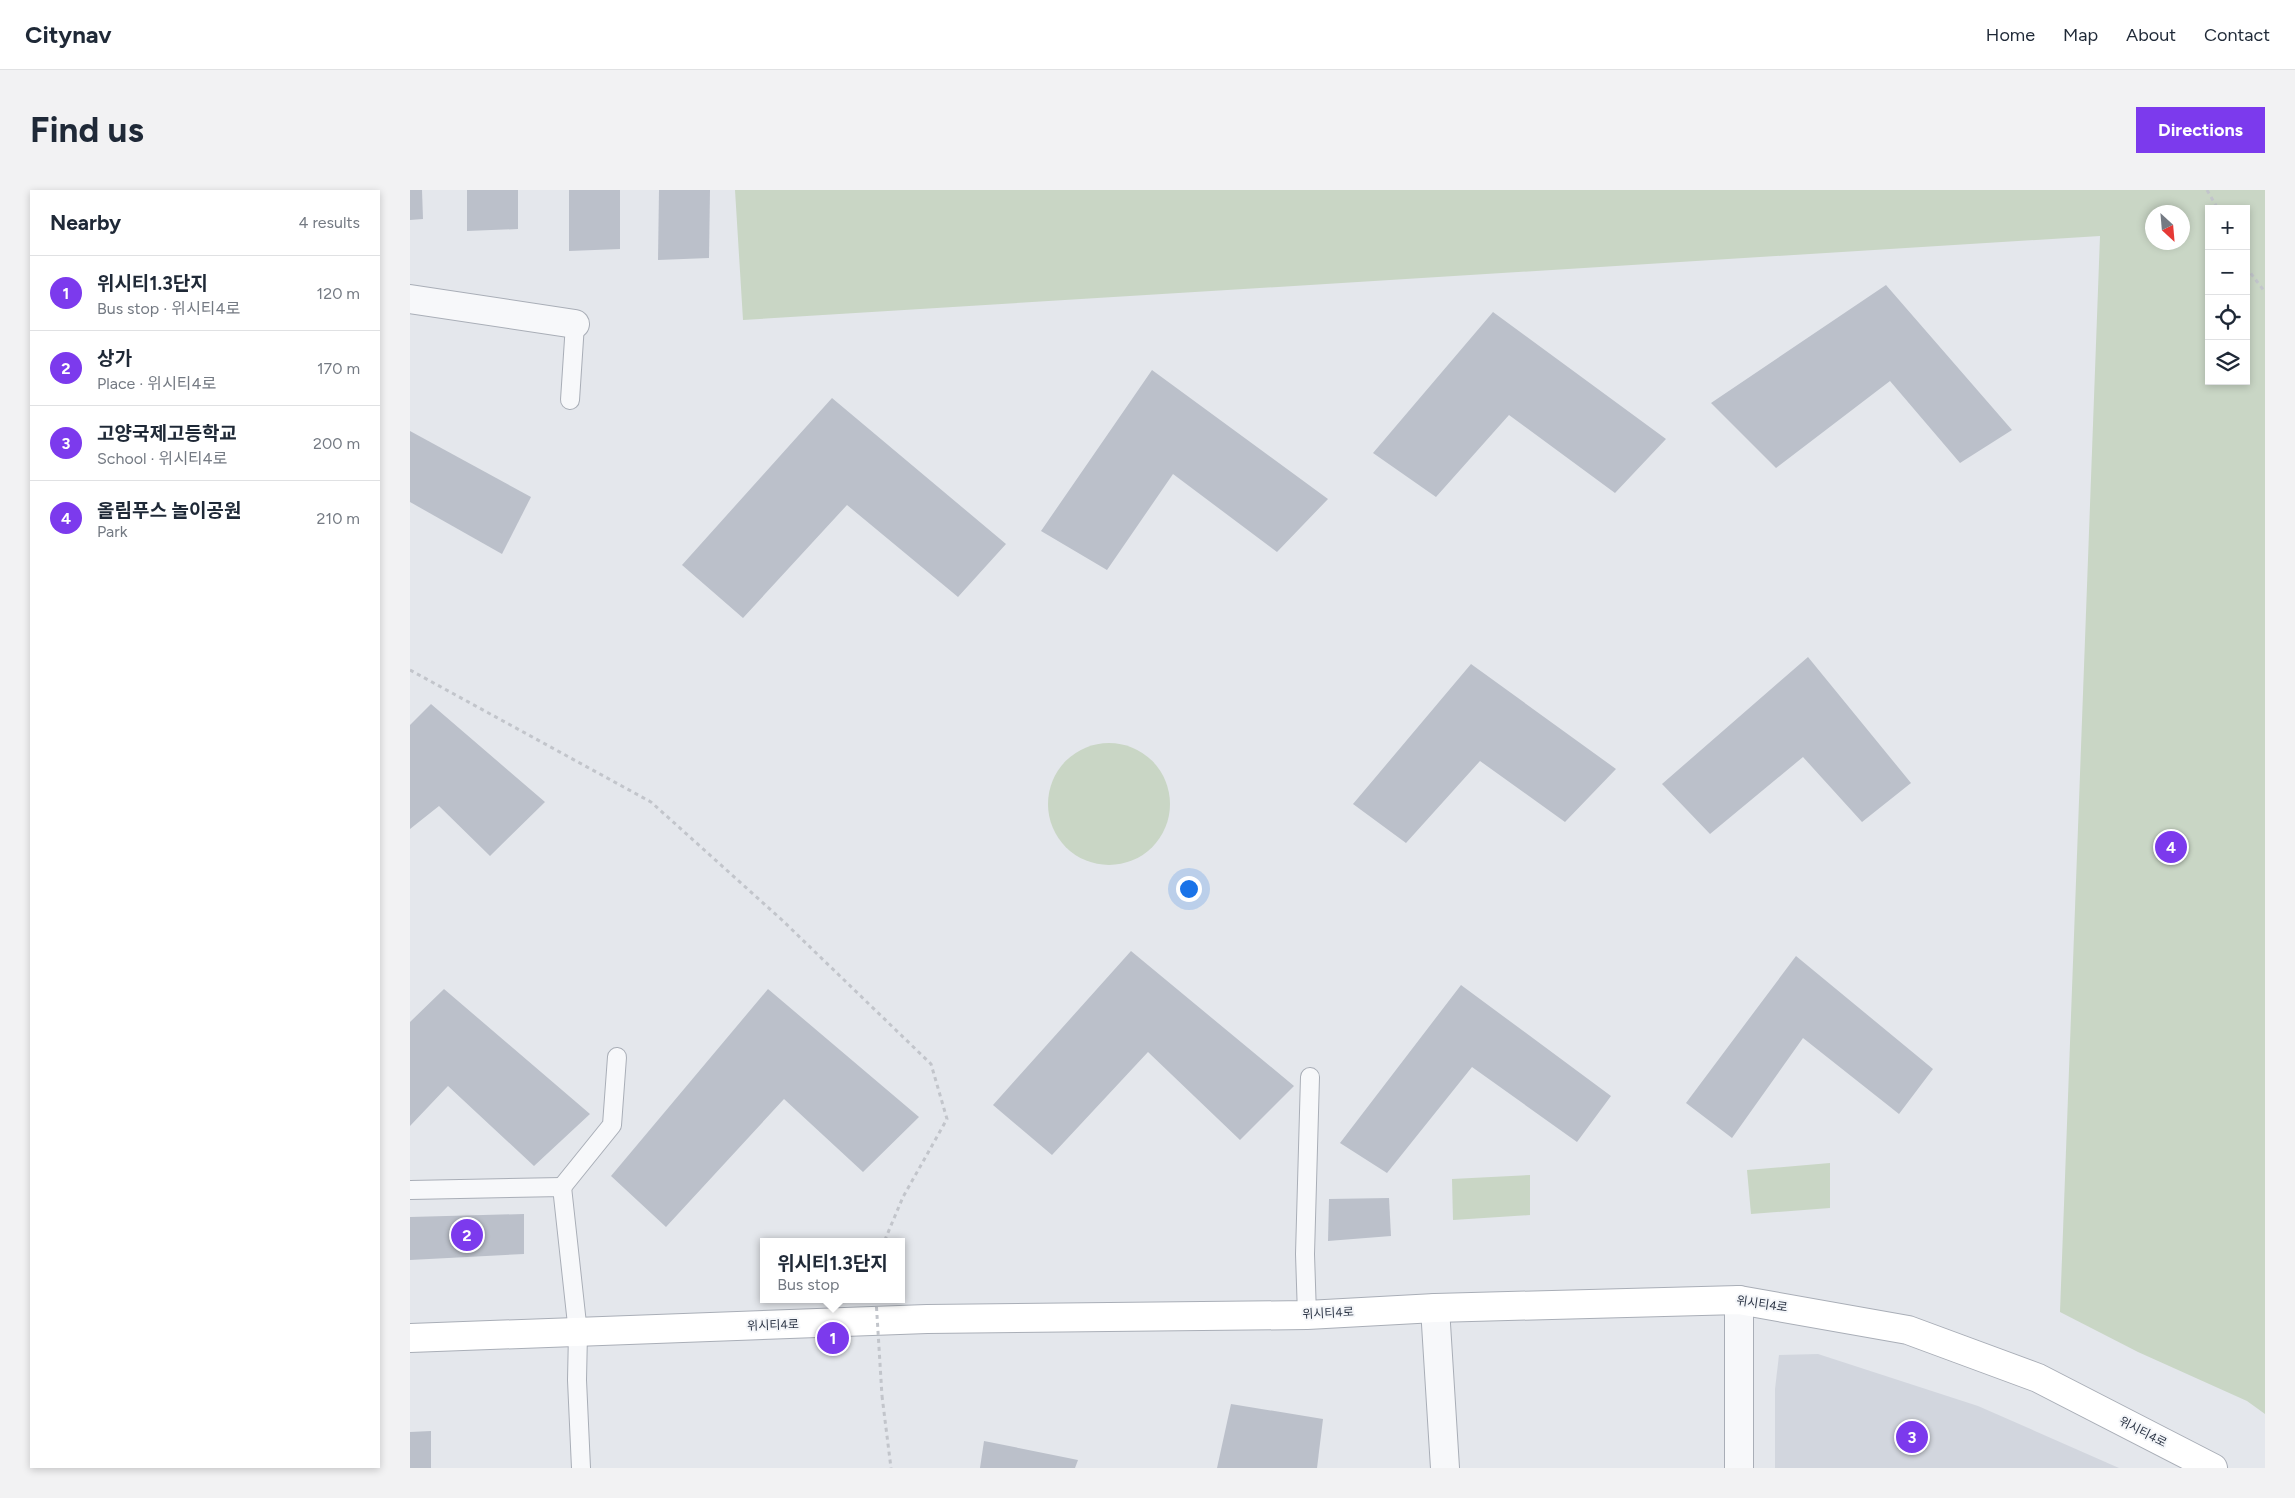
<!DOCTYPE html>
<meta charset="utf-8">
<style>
:root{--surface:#fff;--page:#f2f2f3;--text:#1f2937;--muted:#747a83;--line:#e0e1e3;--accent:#7c3aed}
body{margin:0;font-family:Figtree,"Noto Sans KR",sans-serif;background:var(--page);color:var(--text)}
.controls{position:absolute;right:15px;top:15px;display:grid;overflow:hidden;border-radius:0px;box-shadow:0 2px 8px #0003}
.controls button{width:45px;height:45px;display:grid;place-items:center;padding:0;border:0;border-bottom:1px solid var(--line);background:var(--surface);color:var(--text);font:25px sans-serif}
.compass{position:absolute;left:1735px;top:15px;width:45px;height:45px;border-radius:50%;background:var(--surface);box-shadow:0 2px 8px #0003;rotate:154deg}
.you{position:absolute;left:778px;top:698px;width:18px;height:18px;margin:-12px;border:4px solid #fff;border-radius:50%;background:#1a73e8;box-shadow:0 0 0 8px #1a73e833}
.badge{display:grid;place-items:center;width:32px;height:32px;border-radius:50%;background:var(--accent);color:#fff;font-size:16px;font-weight:700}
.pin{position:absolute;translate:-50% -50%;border:2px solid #fff;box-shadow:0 1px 5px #0006}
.popup{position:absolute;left:350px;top:1048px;width:145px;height:65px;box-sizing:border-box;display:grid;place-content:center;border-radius:0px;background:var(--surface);filter:drop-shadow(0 1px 4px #0005);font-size:16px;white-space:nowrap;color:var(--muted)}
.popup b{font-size:19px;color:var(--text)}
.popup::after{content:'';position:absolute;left:50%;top:100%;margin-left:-10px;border:10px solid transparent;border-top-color:var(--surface)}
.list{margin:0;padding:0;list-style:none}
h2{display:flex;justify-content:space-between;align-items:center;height:65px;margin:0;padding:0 20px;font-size:21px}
h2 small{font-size:16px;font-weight:400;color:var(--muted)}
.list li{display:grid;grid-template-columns:32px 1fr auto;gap:15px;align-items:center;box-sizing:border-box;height:75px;padding:0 20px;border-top:1px solid var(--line)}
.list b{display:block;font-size:19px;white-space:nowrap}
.list p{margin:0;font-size:16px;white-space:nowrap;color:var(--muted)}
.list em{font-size:16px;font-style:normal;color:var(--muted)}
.icon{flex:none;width:28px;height:28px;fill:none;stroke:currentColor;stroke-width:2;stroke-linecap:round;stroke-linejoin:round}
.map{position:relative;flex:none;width:1855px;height:1278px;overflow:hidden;border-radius:0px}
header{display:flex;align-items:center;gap:30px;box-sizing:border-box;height:70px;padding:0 25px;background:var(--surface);border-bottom:1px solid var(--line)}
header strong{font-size:24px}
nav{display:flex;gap:28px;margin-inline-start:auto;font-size:18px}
.intro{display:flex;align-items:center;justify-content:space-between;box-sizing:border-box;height:120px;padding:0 30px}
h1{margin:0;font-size:35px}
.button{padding:12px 22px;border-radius:0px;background:var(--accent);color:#fff;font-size:18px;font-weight:700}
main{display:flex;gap:30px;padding:0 30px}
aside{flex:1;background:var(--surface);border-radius:0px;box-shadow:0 2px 8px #0003}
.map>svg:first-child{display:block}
.built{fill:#d2d6de}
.green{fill:#c9d6c5;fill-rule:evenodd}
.building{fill:#bbc0ca}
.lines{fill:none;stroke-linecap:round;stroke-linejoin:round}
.lane-casing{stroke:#a9aeb7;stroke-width:20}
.street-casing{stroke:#a9aeb7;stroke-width:30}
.secondary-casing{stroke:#a9aeb7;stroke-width:30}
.path{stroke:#c2c5cb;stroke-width:3;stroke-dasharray:4 4;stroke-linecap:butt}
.lane{stroke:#f7f8fa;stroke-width:18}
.street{stroke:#f7f8fa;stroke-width:28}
.secondary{stroke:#fff;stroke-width:28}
.path-bridge{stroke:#c2c5cb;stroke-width:3;stroke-dasharray:4 4;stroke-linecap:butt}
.labels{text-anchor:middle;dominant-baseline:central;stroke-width:4;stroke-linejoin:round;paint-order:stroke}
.street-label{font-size:12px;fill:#2b3445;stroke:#f4f6f9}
</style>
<header>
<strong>Citynav</strong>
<nav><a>Home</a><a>Map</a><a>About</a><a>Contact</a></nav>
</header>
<div class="intro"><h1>Find us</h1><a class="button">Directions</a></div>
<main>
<aside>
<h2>Nearby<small>4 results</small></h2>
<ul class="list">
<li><span class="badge">1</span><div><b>위시티1.3단지</b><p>Bus stop · 위시티4로</p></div><em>120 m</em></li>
<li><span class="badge">2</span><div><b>상가</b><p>Place · 위시티4로</p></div><em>170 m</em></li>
<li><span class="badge">3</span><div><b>고양국제고등학교</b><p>School · 위시티4로</p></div><em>200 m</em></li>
<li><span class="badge">4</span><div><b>올림푸스 놀이공원</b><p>Park</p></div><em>210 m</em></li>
</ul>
</aside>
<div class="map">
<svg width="1855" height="1278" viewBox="0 0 1855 1278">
<rect width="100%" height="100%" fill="#e4e7ec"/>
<path class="built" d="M1408,1164l160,52 141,62h-344v-79l4,-34z"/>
<g class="green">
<path d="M325,0h1530v1224l-18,-13 -109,-49 -78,-40 40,-1076 -1357,84zM1799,19h37v172h-37zM1772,22v30h-30v-30z"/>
<circle cx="699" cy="614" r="61"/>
<path d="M1420,973v45l-79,6 -4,-44z"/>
<path d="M1120,985v40l-77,5 -1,-41z"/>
</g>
<g class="building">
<path d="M0,0h12l1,29 -13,1z"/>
<path d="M57,0h51v39l-51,2z"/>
<path d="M159,0h51v59l-51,2z"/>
<path d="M249,0h51l-1,68 -51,2z"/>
<path d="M1476,95l126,145 -52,33 -70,-82 -114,87 -65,-65z"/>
<path d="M1083,122l173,127 -51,54 -106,-78 -73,82 -63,-44z"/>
<path d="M742,180l176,129 -51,53 -104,-78 -66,96 -66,-39z"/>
<path d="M422,208l174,146 -48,53 -111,-92 -104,113 -61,-53z"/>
<path d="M0,241l121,66 -29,57 -92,-52z"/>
<path d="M1398,467l103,126 -49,39 -59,-65 -93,77 -48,-50z"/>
<path d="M1061,474l145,105 -51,53 -85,-61 -74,82 -53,-39z"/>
<path d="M21,514l114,98 -55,54 -51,-50 -29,23v-104z"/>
<path d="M721,761l163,135 -54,54 -92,-88 -96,103 -59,-50z"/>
<path d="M1386,766l137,113 -34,45 -96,-76 -71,100 -46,-35z"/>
<path d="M1051,795l150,111 -34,46 -105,-75 -85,106 -47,-30z"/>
<path d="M34,799l146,125 -56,52 -86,-80 -38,40v-104z"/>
<path d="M358,799l151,128 -56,55 -79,-73 -118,128 -55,-51z"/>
<path d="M979,1008l2,38 -63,5 1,-42z"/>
<path d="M114,1024v40l-114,6v-43z"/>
<path d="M821,1214l92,15 -6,49h-100z"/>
<path d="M21,1241v37h-21v-36z"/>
<path d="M574,1251l94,19 -3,8h-95z"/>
</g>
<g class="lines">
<g class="lane-casing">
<g id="lane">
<path d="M160,210l5,-76"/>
<path d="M152,997l50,-62 5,-68"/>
<path d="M0,1000l152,-3 16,146 -1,47 4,88"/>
<path d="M897,1125l-2,-61 5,-177"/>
</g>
</g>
<g class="street-casing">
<g id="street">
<path d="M0,109l165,25"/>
<path d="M1329,1110v168"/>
<path d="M1025,1118l10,160"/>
</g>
</g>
<g class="secondary-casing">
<path id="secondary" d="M0,1148l517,-19 380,-4 128,-7 304,-8 169,30 130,48 175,90"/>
</g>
<g class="path">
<path d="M1797,0l11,19"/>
<path d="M1836,77l19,25"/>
<path d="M0,480l241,132 131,118 149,144 16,55 -44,78 -19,45"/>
<path d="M472,1206l9,72"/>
</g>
<use href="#lane" class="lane"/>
<use href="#street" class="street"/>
<use href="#secondary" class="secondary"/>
<path class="path-bridge" d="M466,1109l6,97"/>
</g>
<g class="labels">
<g class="street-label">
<text transform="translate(1352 1114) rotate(8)">위시티4로</text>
<text transform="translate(918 1123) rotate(-3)">위시티4로</text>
<text transform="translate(363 1135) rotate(-2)">위시티4로</text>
<text transform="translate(1733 1242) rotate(27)">위시티4로</text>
</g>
</g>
</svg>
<div class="controls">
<button>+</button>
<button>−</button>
<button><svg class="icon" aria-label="locate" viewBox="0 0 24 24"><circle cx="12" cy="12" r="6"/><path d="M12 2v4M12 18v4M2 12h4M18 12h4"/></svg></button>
<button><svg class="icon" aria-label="layers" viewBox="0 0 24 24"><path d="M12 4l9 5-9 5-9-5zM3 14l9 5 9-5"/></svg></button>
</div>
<svg class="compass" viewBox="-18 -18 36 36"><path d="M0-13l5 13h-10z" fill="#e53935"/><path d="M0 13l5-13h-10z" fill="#747a83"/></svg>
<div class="you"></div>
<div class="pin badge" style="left:423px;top:1148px">1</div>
<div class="popup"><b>위시티1.3단지</b>Bus stop</div>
<div class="pin badge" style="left:57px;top:1045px">2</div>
<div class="pin badge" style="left:1502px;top:1247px">3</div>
<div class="pin badge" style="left:1761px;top:657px">4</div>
</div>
</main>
